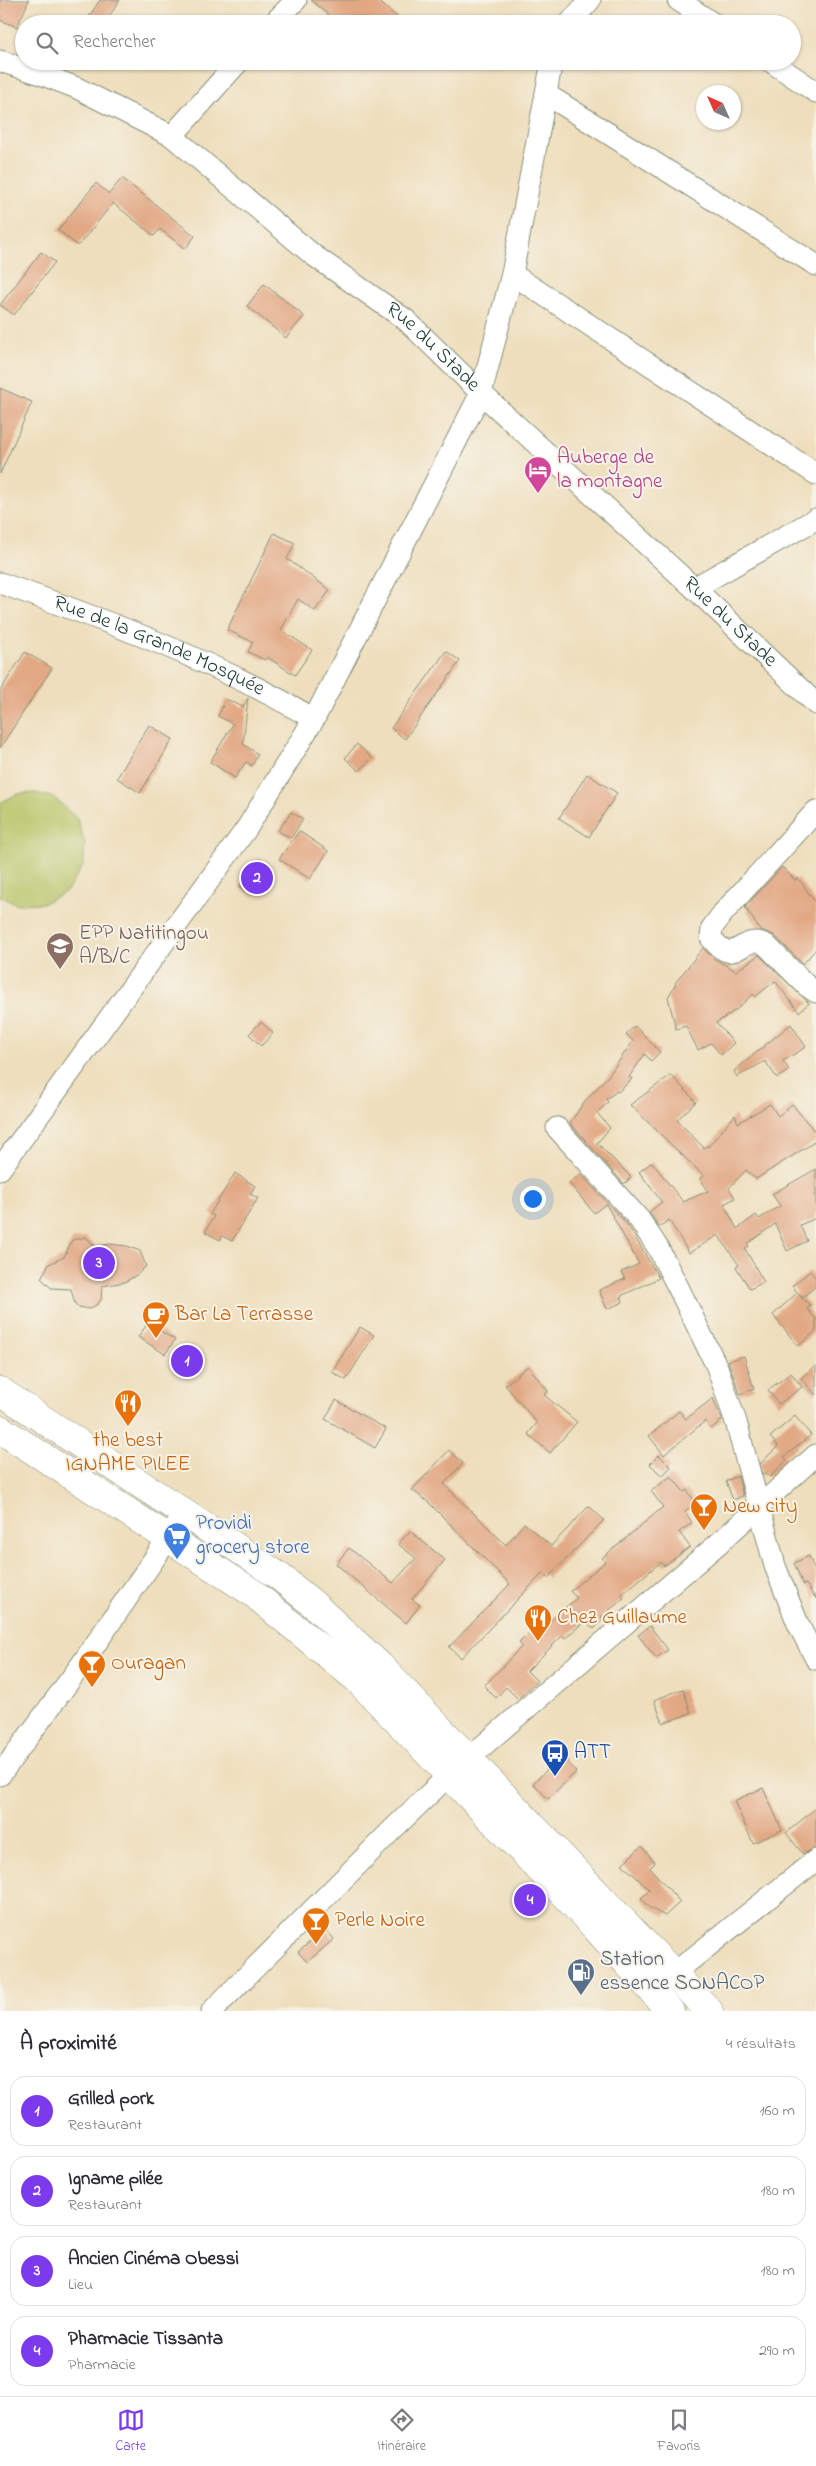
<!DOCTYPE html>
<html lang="fr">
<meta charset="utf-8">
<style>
:root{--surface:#fff;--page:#f7f7f7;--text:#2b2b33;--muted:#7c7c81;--line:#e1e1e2;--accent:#7c3aed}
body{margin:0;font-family:"Indie Flower",sans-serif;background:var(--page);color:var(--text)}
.compass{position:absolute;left:696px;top:85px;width:45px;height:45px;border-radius:50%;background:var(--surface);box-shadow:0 1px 4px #0004;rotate:315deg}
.you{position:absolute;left:532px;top:1198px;width:18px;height:18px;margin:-12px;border:4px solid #fff;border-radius:50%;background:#1a73e8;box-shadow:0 0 0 8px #1a73e833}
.badge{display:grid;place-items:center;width:32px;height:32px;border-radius:50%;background:var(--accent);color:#fff;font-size:16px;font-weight:700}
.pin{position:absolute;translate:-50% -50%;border:2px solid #fff;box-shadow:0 1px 5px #0006}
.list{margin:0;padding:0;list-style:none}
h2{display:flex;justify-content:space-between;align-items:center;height:65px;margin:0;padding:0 20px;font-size:21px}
h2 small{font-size:16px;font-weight:400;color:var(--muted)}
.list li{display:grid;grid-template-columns:32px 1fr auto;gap:15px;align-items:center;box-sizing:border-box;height:70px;margin:0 10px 10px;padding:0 10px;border:1px solid var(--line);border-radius:15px}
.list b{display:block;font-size:19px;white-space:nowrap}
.list p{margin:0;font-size:16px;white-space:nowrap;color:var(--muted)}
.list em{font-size:16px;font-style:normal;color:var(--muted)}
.icon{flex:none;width:28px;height:28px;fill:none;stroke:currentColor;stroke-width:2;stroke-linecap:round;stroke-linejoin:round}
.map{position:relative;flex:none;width:816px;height:2011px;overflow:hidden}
.search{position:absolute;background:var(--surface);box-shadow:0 1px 4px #0004;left:15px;right:15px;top:15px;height:55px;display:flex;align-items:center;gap:12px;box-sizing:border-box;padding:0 18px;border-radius:28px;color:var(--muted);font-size:19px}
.sheet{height:385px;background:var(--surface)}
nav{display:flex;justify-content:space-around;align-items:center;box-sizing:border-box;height:70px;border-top:1px solid var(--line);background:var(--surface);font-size:14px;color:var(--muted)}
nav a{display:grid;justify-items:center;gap:2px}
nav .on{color:var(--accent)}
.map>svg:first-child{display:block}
.green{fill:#b6c264;stroke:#6a804c}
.building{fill:#e2a884}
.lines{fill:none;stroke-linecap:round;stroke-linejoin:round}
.minor-casing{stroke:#868e78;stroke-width:23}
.highway-casing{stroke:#868e78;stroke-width:29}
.minor{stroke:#fff;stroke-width:21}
.highway{stroke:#fff;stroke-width:28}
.labels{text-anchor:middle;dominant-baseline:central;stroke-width:4;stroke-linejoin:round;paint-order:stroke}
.street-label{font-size:21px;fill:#1f3d34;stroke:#f7f3e8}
.hotel-label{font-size:21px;fill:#b23c85;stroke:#f7f3e8;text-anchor:start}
.education-label{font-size:21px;fill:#785e54;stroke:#f7f3e8;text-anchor:start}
.food-label{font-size:21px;fill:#c56008;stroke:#f7f3e8;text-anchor:start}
.shop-label{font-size:21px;fill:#366cbe;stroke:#f7f3e8;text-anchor:start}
.transit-label{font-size:21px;fill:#164399;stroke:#f7f3e8;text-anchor:start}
.service-label{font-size:21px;fill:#4e5e75;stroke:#f7f3e8;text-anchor:start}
</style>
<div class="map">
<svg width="816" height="2011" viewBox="0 0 816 2011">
<rect width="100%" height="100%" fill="#f7f3e8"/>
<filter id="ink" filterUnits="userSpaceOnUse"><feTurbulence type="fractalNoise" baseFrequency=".02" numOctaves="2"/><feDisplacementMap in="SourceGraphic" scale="10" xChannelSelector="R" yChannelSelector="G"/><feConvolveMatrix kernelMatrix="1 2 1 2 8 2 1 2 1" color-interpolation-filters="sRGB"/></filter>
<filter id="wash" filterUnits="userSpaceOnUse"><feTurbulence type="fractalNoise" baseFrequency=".0096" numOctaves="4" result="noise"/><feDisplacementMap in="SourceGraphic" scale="20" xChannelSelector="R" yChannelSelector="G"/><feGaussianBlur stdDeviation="1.12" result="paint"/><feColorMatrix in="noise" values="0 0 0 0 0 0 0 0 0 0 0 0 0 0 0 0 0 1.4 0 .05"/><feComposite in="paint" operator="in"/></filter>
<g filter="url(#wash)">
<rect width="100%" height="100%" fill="#eedebc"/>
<path class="green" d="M36,793l19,5 22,21 8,24 -1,21 -17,27 -23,12 -27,1 -17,-8v-93l17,-9z"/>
<g id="blocks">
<g class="building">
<path d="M0,0h29l-12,27 -17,-7z"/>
<path d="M100,0h20l-16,24h-20z"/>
<path d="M311,0h66l28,24h-66z"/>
<path d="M122,178l73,58 -10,13 -25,-20 -6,7 -41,-33 -35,43 -20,-16 38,-47 13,11z"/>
<path d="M41,252l14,10 -41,53 -14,-10z"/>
<path d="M264,284l40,32 -18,22 -39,-32z"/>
<path d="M0,388l32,14 -32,72z"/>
<path d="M274,533l21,10 -8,16 43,31 -15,21 -17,-12 -17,31 31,20 -17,25 -28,-18 -2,3 -17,-8 5,-10 -26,-12z"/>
<path d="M446,651l14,10 -55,78 -14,-11z"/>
<path d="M25,652l27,16 -52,80v-57z"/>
<path d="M248,698l-5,46 15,10 -6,12 -6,-4 -11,16 -25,-16 23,-38 -15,-8 8,-17 17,8z"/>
<path d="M149,725l24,14 -33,54 -23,-15z"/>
<path d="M357,744l15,14 -13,13 -14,-13z"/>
<path d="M587,774l30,19 -28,44 -30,-19z"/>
<path d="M291,812l12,7 -12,19 -13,-7z"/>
<path d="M299,831l29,20 -18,28 -31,-20z"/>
<path d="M260,859l12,8 -19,28 -13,-8z"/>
<path d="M782,867l13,13 3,-2 18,25v46l-13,15 -29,-29 -14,-5 -15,-23z"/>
<path d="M703,948l10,10 23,13 23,-16 50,48 -10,9 -24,-31 -20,16 -2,-3 -17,16 -20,13 18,20 -13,12 -10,-12 -13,7 -12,-24 -10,3 -8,-32 8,-13 -1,-1z"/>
<path d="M261,1022l12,11 -12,13 -12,-12z"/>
<path d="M791,1024l15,23 -23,14 6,9 -12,8 -12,-17 -28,16 -3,-6z"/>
<path d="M635,1026l25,26 -9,9 -6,-7 -16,23 3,2 -14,13 -1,-1 -11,8 2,3 -11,11 13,15 -13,15 34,34 -7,7 -54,-61 14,-21 25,-27 24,-34 -7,-7z"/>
<path d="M671,1075l25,27 -19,18 27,28 3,-3 1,2 27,-32 3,8 32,-19 8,12 14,-12 24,29v8l-60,38 -10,-9 -17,18 6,10 -11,6 13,25 19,-14 3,4 21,-13 -8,-12 44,-25v49l-16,7 7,16 -20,10 -12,-27 -28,20 2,2 -4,3 19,33 -14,7 -14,-22 3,-2 -21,-30 -29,18 -20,-33 -10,7 -10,-15 13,-10 -23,-30 13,-10 31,40 25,-11 -8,-13 4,-2 -74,-71z"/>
<path d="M235,1173l20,13 -5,8 8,4 -26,43 -10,-5 -2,4 -15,-8 9,-16 -4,-2z"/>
<path d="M581,1174l48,53 30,51 -38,18 2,6 -16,7 -8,-19 26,-11 -4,-7 18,-8 -33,-60 -12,9 -25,-30z"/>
<path d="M86,1237l10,10 13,-3 18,2 13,5 6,15 -8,8 -13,8 -23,4 -1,14 -3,4 -9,5 -10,-2 -4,-3 -4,-15 -20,-1 -10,-10 8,-14 15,-7 8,-17z"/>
<path d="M810,1271l6,7v8l-14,12 -10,-12z"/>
<path d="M797,1293l13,12 -3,4 9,10v12l-18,15 -25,-31z"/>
<path d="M148,1323l27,17 -10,14 -27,-17z"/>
<path d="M360,1327l14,8 -28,45 -14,-8z"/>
<path d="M744,1356l10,33 -14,5 -12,-33z"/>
<path d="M816,1365v30l-15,-17z"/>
<path d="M528,1366l20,25 -4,4 33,27 -27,31 -22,-19 9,-11 -32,-38z"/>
<path d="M791,1373l11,14 -23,17 -11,-14z"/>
<path d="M713,1398l9,22 -11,9 -6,-8 -41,34 -15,-19 30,-25 7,8z"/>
<path d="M336,1400l50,29 -11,19 -50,-29z"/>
<path d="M795,1416l16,19 -27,22 3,3 -17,17 -5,-4 -2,2 -3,-11 18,-18 -8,-9z"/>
<path d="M449,1450l14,13 -19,21 62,61 18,-22 27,23 38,-40 15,14 -56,58 -5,-5 -82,85 -12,-11 61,-63 -82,-82 -16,-12z"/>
<path d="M659,1455l12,12 -9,9 -12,-12z"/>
<path d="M671,1476l13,16 3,-2 9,14 -11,7 7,12 -13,9 11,15 -26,19 -3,-4 -40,33 3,3 -23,19 2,2 -9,10 -9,-8 -20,17 -2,-3 -36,36 10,10 -19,18 -12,-12 -10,11 -12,-12 38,-40 -3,-3 20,-20 4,4 34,-29 -7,-7 35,-29 -3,-4 61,-51 -12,-16z"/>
<path d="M738,1476l5,20 -10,4 -7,-19z"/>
<path d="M410,1531l35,29 -33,39 8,6 -14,18 -70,-59 13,-16 44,35 23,-25 -18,-14z"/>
<path d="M809,1556l7,17v26l-10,-15 -3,1 -9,-22z"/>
<path d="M650,1626l18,24 -12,8 -18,-23z"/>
<path d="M683,1689l8,24 -28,10 -9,-23z"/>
<path d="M562,1756l14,16 -28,27 -15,-16z"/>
<path d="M763,1788l19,42 -29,13 -19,-42z"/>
<path d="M816,1808v40l-13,6 -17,-21z"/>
<path d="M642,1846l13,17 -5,5 30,34 -15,14 -15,-8 -9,-10 9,-8 -28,-26z"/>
<path d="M325,1929l9,10 -27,23 -9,-10z"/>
</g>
</g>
</g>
<g filter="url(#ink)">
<use href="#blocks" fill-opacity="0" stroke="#868e78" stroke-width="1"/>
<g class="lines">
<g class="minor-casing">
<g id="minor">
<path d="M678,0l36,24"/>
<path d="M273,24l23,-24"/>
<path d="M569,24l21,-24"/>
<path id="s1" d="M0,61l38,12 39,15 95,48 141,119 93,65 75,73 213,195 122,116"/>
<path d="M770,61l46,31"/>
<path d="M546,94l270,171"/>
<path d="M172,136l67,-75"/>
<path d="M512,274l304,200"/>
<path id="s2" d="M0,583c108,38 215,78 314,136"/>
<path d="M694,588l122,-69"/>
<path d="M816,811l-93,102 -11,15 -1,10c25,32 29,-5 54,6l42,42 9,6"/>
<path d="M557,1128l82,91 19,29 23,45 36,74 19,55 39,144 23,58 18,35"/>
<path d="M0,1169l247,-341 67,-109 167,-326 31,-119 40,-213"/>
<path d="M0,1775l81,-110 104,-151"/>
<path d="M673,1974l143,-114"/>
<path d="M212,2011l181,-182 56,-54 270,-232 97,-88"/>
</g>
</g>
<g class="highway-casing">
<g id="highway">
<path d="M0,1391l234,155 46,31 32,26 68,63 329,345"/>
<path d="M0,1429l253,164 104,86 237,247 76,85"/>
</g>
</g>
<use href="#minor" class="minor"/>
<use href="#highway" class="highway"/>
</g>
</g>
<defs>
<g id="hotel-pin" transform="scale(1.4375)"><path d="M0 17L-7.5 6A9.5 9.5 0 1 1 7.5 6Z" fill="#d1479c" stroke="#f7f3e8"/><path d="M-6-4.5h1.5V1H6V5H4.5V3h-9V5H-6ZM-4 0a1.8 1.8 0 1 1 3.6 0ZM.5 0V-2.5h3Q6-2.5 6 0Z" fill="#fff"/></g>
<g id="school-pin" transform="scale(1.4375)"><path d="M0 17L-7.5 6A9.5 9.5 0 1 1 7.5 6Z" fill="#8d6e63" stroke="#f7f3e8"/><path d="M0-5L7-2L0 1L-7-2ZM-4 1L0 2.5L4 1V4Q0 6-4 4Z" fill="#fff"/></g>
<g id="cafe-pin" transform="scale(1.4375)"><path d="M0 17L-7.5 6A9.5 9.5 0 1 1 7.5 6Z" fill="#e8710a" stroke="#f7f3e8"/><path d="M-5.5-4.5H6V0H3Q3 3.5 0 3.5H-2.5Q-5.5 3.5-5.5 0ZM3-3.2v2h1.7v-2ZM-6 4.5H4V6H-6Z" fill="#fff"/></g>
<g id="restaurant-pin" transform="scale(1.4375)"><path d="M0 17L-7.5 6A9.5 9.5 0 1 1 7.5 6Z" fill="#e8710a" stroke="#f7f3e8"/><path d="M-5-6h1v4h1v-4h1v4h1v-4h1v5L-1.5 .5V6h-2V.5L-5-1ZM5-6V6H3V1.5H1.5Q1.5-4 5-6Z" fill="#fff"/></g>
<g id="bar-pin" transform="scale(1.4375)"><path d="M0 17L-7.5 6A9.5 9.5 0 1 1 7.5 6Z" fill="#e8710a" stroke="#f7f3e8"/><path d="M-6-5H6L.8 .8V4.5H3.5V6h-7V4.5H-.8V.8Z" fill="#fff"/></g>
<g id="supermarket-pin" transform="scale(1.4375)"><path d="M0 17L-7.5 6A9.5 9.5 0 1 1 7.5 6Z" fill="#3f7fe0" stroke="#f7f3e8"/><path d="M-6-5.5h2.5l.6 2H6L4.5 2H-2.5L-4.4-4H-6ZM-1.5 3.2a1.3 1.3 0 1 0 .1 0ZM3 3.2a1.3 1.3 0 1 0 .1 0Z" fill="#fff"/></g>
<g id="bus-pin" transform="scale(1.4375)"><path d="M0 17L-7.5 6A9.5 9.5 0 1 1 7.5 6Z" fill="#1a4fb4" stroke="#f7f3e8"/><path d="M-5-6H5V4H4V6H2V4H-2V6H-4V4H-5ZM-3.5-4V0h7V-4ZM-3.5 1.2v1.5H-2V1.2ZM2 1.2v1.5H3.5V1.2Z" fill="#fff"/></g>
<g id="fuel-pin" transform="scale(1.4375)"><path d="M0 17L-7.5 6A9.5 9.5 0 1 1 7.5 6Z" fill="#5c6f8a" stroke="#f7f3e8"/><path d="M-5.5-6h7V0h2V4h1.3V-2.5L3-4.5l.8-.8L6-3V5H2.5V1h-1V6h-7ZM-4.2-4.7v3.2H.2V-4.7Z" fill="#fff"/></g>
</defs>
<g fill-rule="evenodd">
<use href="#hotel-pin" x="538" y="470"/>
<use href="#school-pin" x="60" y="946"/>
<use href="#cafe-pin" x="156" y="1315"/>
<use href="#restaurant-pin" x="128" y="1403"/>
<use href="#bar-pin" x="704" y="1507"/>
<use href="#supermarket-pin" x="177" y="1536"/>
<use href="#restaurant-pin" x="538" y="1618"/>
<use href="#bar-pin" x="92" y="1664"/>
<use href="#bus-pin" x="555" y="1753"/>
<use href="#bar-pin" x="316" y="1921"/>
<use href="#fuel-pin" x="581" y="1972"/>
</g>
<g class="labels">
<g class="street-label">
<text stroke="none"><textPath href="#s1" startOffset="524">Rue du Stade</textPath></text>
<text stroke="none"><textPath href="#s1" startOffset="929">Rue du Stade</textPath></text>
<text stroke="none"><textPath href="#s2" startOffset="171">Rue de la Grande Mosquée</textPath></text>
</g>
<g class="hotel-label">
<text x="557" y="458">Auberge de<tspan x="557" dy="24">la montagne</tspan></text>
</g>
<g class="education-label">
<text x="79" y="934">EPP Natitingou<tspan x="79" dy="24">A/B/C</tspan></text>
</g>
<g class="food-label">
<text x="175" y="1315">Bar La Terrasse</text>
<text x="128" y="1441" text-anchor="middle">the best<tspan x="128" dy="24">IGNAME PILEE</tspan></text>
<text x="723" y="1507">New city</text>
<text x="557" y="1618">Chez Guillaume</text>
<text x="111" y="1664">Ouragan</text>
<text x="335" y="1921">Perle Noire</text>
</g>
<g class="shop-label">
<text x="196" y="1524">Providi<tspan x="196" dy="24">grocery store</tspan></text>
</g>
<g class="transit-label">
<text x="574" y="1753">ATT</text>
</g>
<g class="service-label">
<text x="600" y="1960">Station<tspan x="600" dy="24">essence SONACOP</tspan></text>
</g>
</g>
</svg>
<svg class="compass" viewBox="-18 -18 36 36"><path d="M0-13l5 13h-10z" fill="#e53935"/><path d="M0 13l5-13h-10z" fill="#7c7c81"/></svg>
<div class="you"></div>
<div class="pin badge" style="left:187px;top:1361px">1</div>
<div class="pin badge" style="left:257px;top:878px">2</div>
<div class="pin badge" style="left:99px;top:1263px">3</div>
<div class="pin badge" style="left:530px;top:1900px">4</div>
<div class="search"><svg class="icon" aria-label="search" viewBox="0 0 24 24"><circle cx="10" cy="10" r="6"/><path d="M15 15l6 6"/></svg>Rechercher</div>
</div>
<section class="sheet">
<h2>À proximité<small>4 résultats</small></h2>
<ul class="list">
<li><span class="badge">1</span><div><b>Grilled pork</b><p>Restaurant</p></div><em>160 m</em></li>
<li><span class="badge">2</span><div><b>Igname pilée</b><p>Restaurant</p></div><em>180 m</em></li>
<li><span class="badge">3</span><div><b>Ancien Cinéma Obessi</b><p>Lieu</p></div><em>180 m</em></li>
<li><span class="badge">4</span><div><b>Pharmacie Tissanta</b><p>Pharmacie</p></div><em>290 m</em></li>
</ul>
</section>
<nav>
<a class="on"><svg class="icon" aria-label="map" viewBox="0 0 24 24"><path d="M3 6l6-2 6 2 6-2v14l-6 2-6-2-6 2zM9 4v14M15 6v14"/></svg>Carte</a>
<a><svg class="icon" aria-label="directions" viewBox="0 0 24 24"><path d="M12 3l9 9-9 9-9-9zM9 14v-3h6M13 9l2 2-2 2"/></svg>Itinéraire</a>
<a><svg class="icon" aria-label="saved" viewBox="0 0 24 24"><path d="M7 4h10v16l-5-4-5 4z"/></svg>Favoris</a>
</nav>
